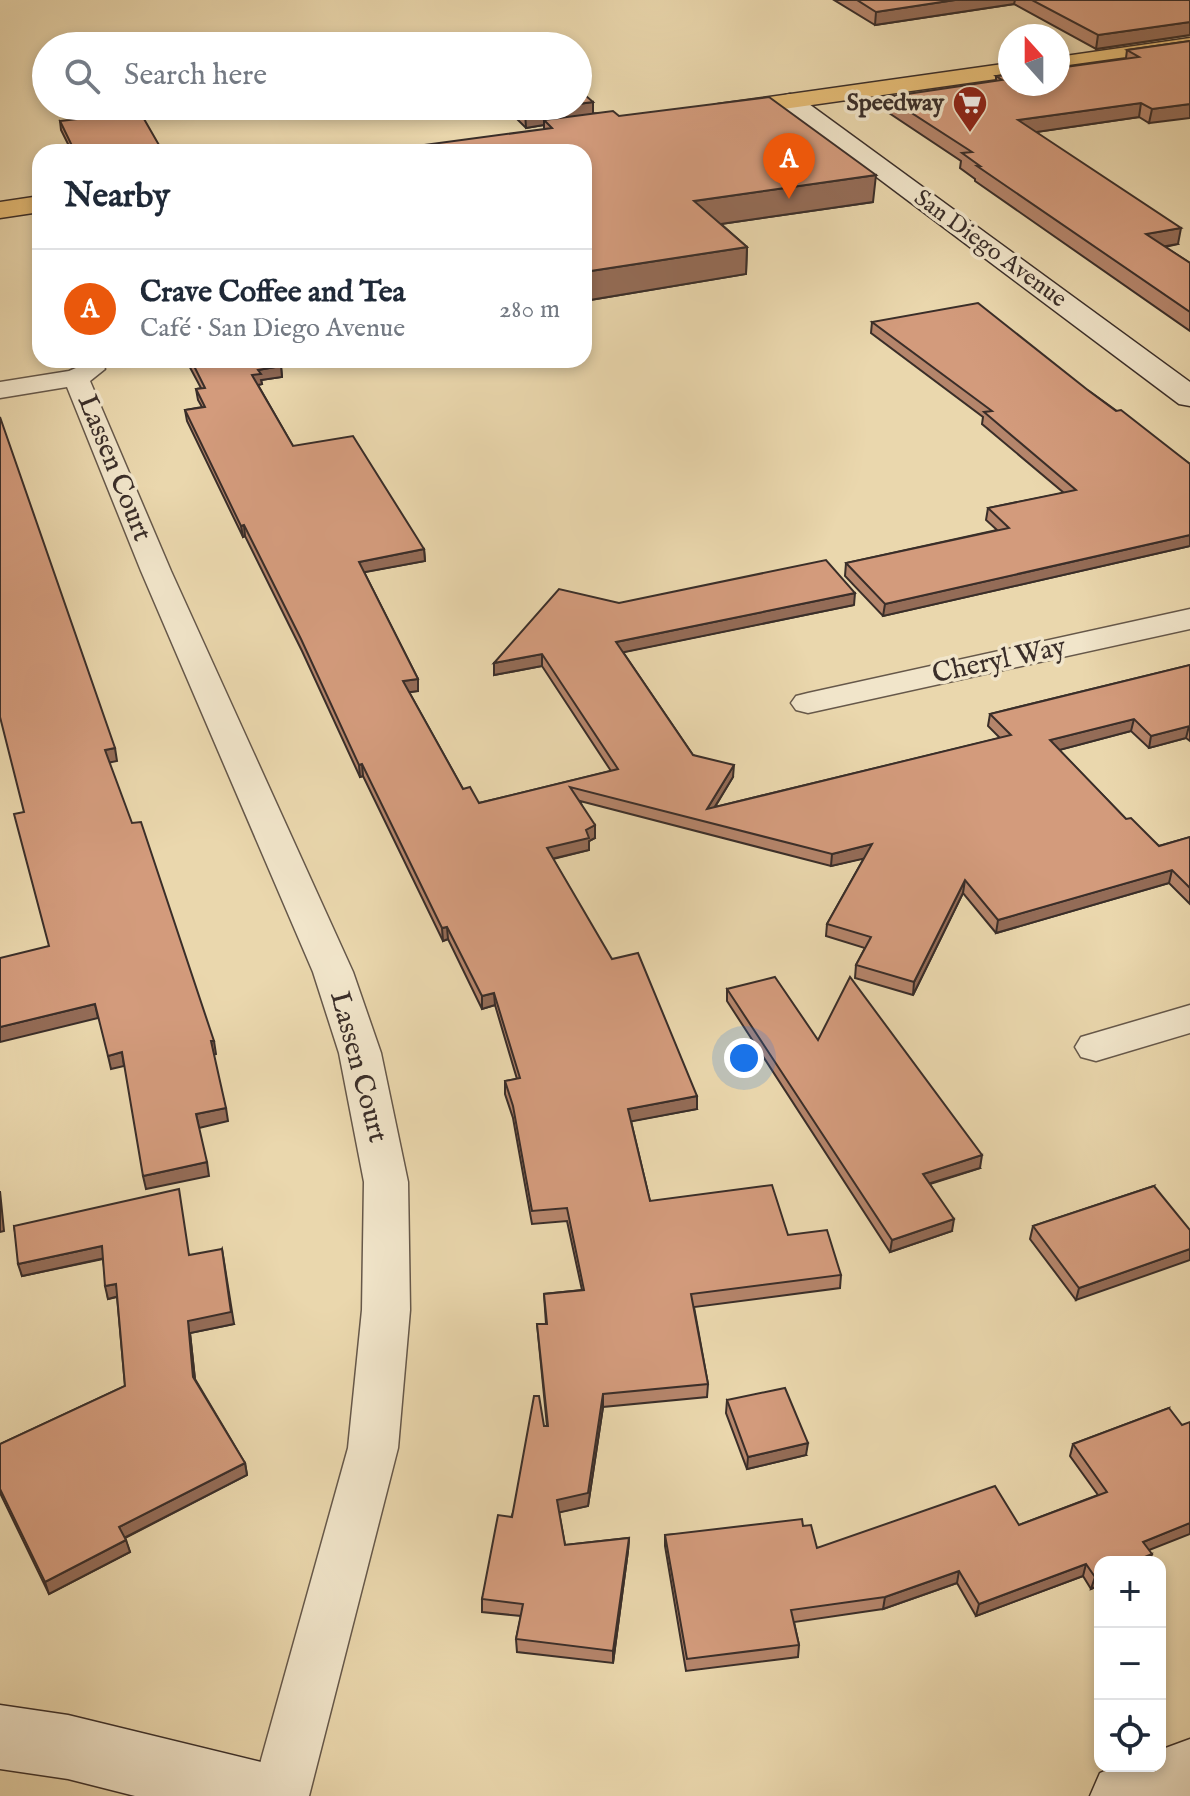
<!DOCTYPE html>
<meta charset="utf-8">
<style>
:root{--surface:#fff;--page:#f2f2f3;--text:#1f2937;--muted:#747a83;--line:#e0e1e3;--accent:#ea580c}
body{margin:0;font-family:"IM FELL English",serif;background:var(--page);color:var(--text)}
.controls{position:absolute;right:24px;bottom:24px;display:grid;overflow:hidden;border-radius:16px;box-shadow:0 4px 12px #0003}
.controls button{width:72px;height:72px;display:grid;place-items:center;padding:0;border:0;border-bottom:2px solid var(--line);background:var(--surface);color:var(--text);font:40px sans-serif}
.compass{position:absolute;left:998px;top:24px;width:72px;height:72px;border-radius:50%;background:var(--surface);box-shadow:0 4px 12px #0003;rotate:339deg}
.you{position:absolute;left:744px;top:1058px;width:28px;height:28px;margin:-20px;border:6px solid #fff;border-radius:50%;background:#1a73e8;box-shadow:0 0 0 12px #1a73e833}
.badge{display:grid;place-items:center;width:52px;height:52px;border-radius:50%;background:var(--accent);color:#fff;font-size:26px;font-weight:700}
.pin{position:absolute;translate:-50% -66px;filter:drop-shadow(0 2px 4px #0008)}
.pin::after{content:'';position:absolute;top:42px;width:28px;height:24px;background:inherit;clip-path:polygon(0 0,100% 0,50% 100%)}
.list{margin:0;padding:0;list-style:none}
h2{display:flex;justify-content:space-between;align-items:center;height:104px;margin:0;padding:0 32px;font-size:34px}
h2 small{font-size:26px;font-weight:400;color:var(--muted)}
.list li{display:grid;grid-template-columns:52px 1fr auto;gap:24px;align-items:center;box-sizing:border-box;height:120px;padding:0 32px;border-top:2px solid var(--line)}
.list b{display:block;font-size:30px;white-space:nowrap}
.list p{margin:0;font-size:26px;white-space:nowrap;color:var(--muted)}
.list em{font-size:26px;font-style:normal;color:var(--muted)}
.icon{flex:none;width:44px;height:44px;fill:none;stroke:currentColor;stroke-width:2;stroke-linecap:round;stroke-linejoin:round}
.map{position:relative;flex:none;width:1190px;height:1796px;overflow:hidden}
.search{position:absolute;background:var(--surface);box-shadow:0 4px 12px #0003;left:32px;top:32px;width:560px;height:88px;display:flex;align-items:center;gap:20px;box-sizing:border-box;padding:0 28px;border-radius:44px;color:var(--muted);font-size:30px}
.panel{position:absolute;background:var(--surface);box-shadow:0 4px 12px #0003;left:32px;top:144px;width:560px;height:224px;border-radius:24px}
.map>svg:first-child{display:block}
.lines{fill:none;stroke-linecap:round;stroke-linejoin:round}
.street-casing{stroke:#66584a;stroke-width:3}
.secondary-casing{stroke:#3a2e29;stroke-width:3}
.primary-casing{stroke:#3a2e29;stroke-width:3}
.street{fill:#f1e5ca;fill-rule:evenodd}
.secondary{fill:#f1e5ca;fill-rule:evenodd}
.primary{fill:#e5bc76;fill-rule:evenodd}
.wall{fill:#b5856b;stroke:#3a2e29;stroke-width:2}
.shaded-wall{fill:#946c57;stroke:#3a2e29;stroke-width:2}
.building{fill:#d39b7c;stroke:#3a2e29;stroke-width:2}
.labels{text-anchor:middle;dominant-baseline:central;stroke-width:7;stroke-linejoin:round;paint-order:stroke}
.far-poi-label{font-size:24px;font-weight:bold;fill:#3a2e29;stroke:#f1e5ca;text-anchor:end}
.far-street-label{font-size:24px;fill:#3a2e29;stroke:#f1e5ca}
.street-label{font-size:28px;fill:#3a2e29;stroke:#f1e5ca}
</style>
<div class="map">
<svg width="1190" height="1796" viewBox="0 0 1190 1796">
<rect width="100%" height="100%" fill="#ead7ad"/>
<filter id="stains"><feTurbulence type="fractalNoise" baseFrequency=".0025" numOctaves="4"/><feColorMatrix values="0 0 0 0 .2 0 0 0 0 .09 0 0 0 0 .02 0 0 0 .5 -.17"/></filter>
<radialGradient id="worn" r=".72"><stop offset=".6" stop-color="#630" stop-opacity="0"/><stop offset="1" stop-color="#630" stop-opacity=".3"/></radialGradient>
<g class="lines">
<g class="street-casing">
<g id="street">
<path d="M92,361l9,2 4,6 -15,12 81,190 182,401 28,81 27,129 2,128 -12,138 -89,348h-58l97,-348 14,-138 2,-128 -25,-129 -26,-81 -172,-401 -74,-184 -67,11v-16l69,-11z"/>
<path d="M1190,609v20l-382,84 -12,-3 -5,-7 5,-7 12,-3z"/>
<path d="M1190,1005v28l-94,28 -15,-4 -6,-10 6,-10z"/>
</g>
</g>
<g class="secondary-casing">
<g id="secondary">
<path d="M790,94l8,2 392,286v24l-11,-2 -397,-298 -4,-5 4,-5z"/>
<path d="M0,1705l68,10 197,48 24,10 10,23h-164l-67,-17 -68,-10z"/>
<path d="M1190,1739v57h-100l10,-23 16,-7h44v-16z"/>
</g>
</g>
<g class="primary-casing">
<g id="primary">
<path d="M1190,38v14l-132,19v-14z"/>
<path d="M1010,63v14l-291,41 -8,-2 -4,-5 4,-5 8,-2z"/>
<path d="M40,196v16l-40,6v-16z"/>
</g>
</g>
<use href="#street" class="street"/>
<use href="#secondary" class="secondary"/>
<use href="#primary" class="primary"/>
</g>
<g class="wall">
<path d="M834,0h356v35l-94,14 -82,-45 -139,21z"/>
<path d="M1190,41l-41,82 -10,-6 -103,15 142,112 -13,3 25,16v68l-215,-150v-2l-15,-11 1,-7 -75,-50 1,-14 109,-16v-5l130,-18 1,-8z"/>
<path d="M593,102v11l26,3 254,86 -152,22 26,23 -1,27 -162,27v-149l-40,-23v-4l-18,3 -22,-22h74z"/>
<path d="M60,121l103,31h-91l-11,-22z"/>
<path d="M872,322l217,69 101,73v82l-307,70 -38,-40 1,-13 151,-33 -11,-10 2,-12 76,-15 -82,-69 1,-7 -112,-84z"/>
<path d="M186,360h91l4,6 1,11 -21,3 1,4 -4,1 35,61 131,103 1,12 -61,11 54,107v12l-9,1 54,97 16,14 132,-32 -69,-105 -48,9v-12l125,-60 235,2 -231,47 70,103 40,22 -18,30 285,-69 -12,-12 2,-12 200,-49v76l-4,-3 -37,10 -18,-17 -72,19 67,69 33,27 31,-9v67l-21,-21 -173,50 -33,-40 -50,102 -58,-17 1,-13 9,-17 -39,-12 1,-12 37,-66 -33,8 -251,-65 15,37 -6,3v9l-36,9 144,250 -66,12 19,80 138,34 53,40 -1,13 -146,19 14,77 -1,13 -104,10 -15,99 -29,6 6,33 64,-7 -1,13 -15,112 -96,-11 -1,-13 5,-23 -39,-4v-13l62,-173h3l-10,-102h9l-2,-30 38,-4 -15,-69 -35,3 -19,-106 -8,-24v-13l12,-2 -22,-74 -13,4 -34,-70 -5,2 -80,-165 -3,1 -58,-126 -57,-115 -2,1 -56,-116 -2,-11 17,-3 -4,-7 -2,-11 5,-1z"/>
<path d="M727,989l91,51 162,128 -50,16 22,47 -62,21 -163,-251z"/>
<path d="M1154,1186l-78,114 -46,-61 3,-13z"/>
<path d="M14,1226l176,29 44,69 -44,9 5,46 50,84 2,12 -122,63 5,14 -81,42 -49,-101v-49l125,-58 -8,-89 -9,2 -5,-40 -81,17z"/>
<path d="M727,1400l79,55 -59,14 -21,-56z"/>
<path d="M1169,1408l-69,154v23l-9,4 -8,-13 -107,40 -19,-33 -74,26 -89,13 5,23 -1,12 -112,14 -21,-125v-11l138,-9 14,22 202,-23 79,-30 -28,-39 3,-12z"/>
</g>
<g class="shaded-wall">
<path d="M955,0h60l-1,4 -139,21 1,-13z"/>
<path d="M1190,22v13l-94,14 2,-14z"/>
<path d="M593,102v16l-49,2v5l-18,3 -1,-17 38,-5h15v-2z"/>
<path d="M1141,103l-2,14 -123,18 2,-15z"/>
<path d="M1190,104v14l-41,5 3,-14z"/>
<path d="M876,175l-3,27 -180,26 1,-27z"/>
<path d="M1181,228l-3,16 -35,6 3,-16z"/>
<path d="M747,247l-1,27 -162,27v-29z"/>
<path d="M281,366l1,11 -21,3 1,4 -8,2 -2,-11 6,-5z"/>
<path d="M244,525l1,11 -2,1 -2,-11z"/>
<path d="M1190,535v11l-307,70 2,-12z"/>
<path d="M424,549l1,12 -65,12 -1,-11z"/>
<path d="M855,593l-1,12 -239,49 1,-12z"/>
<path d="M542,654v12l-48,9v-12z"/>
<path d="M418,679v12l-14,2 -1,-12z"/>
<path d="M1134,719l-3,12 -83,22 2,-13z"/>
<path d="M1189,726l-3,12 -37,10 2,-12z"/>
<path d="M115,748l2,13 -10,2 -2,-13z"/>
<path d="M362,764l1,12 -3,1 -1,-12z"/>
<path d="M734,765l-1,12 -27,44 1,-12z"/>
<path d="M595,825v13l-6,3v9l-42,10v-12z"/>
<path d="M872,844l-1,13 -40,9 1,-12z"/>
<path d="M1172,870l-3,13 -173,50 2,-13z"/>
<path d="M965,880l-2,13 -50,102 1,-13z"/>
<path d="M447,927l1,12 -5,2 -1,-13z"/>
<path d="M494,993l1,12 -13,4v-13z"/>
<path d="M95,1004l3,14 -98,24v-15z"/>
<path d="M211,1041h3l2,13 -3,1z"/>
<path d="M122,1052l2,14 -13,3 -3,-13z"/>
<path d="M697,1096v13l-69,13v-13z"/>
<path d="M226,1108l2,13 -29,7 -3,-14z"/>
<path d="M982,1155l-2,13 -59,18 2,-12z"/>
<path d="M207,1162l2,14 -63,13 -3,-13z"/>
<path d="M0,1191l4,40 -4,1z"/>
<path d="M954,1219l-2,12 -62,21 2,-12z"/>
<path d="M102,1246l3,12 -83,18 -4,-12z"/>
<path d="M222,1249l12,75 -44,9 6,56 -3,-12 -5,-56z"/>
<path d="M1190,1249v11l-114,40 3,-12z"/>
<path d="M116,1284l3,12 -11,3 -3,-13z"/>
<path d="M603,1394v13l-15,99 -31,7v-13z"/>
<path d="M808,1443l-2,12 -59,14 1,-12z"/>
<path d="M245,1463l2,12 -125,64 -3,-12z"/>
<path d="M1190,1523v11l-51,20 4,-12z"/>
<path d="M629,1538l-1,13 -15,112v-12z"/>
<path d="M126,1540l4,12 -81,42 -4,-12z"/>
<path d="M1152,1554l-2,8h-17z"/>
<path d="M1086,1564l-3,12 -107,40 3,-12z"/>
<path d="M959,1571l-2,12 -74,26 2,-12z"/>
<path d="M1100,1575v10l-9,4 4,-12z"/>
</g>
<g class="building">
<path d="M857,0h98l-79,12z"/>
<path d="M1032,0h158v22l-92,13z"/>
<path d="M1190,41v63l-38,5 -11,-6 -123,17 163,108 -35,6 44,29v49l-213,-146h3l-18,-13 10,-1 -85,-55 115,-17 -6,-4 14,-1v9h48v-16l81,-11 -12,-7z"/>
<path d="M578,89l15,13 -15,2z"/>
<path d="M769,97l107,78 -182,26 53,46 -163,25v-120h-212l180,-24 -8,-8 69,-9 6,5z"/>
<path d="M520,106h43l-38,5z"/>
<path d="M140,112l23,40h-88l-15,-31z"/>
<path d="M978,303l111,88 27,20 5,-1 69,54v71l-305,69 -39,-41 163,-35 -21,-20 88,-18 -92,-78 8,-1 -120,-89z"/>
<path d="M191,360h86l4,6 -23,4 3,4 -9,1 41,71 60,-10 71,113 -65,13 59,117 -15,2 60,108 7,-2 9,16 139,-34 -76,-115 -48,9 65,-74 60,14 207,-43 29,33 -239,49 77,113 41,10 -27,44 304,-74 -21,-21 200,-49v61l-39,10 -17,-17 -84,21 76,79 5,-1 28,28 31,-9v51l-18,-18 -174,50 -33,-40 -51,102 -58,-17 15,-28 -44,-13 45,-80 -40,10 -262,-67 25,38 -9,5 3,8 -42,10 65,111 26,-6 59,143 -69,13 22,92 122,-16 16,50 39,-5 14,45 -150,19 17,90 -105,10 -15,99 -31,7 8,45 64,-7 -16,113 -97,-12 7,-35 -41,-5 16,-84 14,2 22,-121h5l5,30h4l-11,-102h10l-3,-30 40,-4 -17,-82 -35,3 -19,-105 -8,-25 15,-3 -26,-85 -12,3 -35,-69 -5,1 -80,-164 -3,1 -58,-126 -57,-114 -3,1 -56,-116 20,-3 -9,-18 9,-1z"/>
<path d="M0,417l115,331 -10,2 27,73 9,-1 73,219h-3l15,67 -30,6 11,48 -64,14 -21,-124 -14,4 -13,-52 -95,23v-69l49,-12 -35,-132 10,-2 -24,-95z"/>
<path d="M775,977l43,63 32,-63 132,178 -59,19 31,45 -62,21 -165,-251z"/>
<path d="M1154,1186l36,44v19l-111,39 -46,-62z"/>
<path d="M179,1189l10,66 33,-6 9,63 -43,9 5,56 52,86 -126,64 7,13 -81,42 -45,-93v-45l125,-58 -4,-46 -5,-56 -11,2 -3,-40 -84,18 -4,-38z"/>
<path d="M785,1388l23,55 -60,14 -21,-57z"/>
<path d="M1169,1408l13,17 8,-3v101l-47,19 9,12 -19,8h-33v13l-5,2 -9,-13 -107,40 -20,-33 -74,26 -94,13 8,35 -112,14 -22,-124 137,-16 1,7 8,-1 6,23 178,-62 24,39 88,-33 -34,-48z"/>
</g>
<defs>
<g id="supermarket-pin" transform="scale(1.8)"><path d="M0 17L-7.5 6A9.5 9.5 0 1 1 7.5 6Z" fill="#8f2418" stroke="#f1e5ca"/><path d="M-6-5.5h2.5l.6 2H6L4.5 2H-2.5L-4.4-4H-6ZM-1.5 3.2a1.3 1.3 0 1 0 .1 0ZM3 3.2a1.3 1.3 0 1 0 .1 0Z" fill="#fff"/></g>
</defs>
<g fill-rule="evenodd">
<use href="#supermarket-pin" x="970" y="103"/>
</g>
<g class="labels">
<g class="far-poi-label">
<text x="944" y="103">Speedway</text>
</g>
<g class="far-street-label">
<text transform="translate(990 249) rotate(36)">San Diego Avenue</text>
</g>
<g class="street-label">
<text transform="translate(114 468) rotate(68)">Lassen Court</text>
<text transform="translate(999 661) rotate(-12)">Cheryl Way</text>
<text transform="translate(358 1067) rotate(75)">Lassen Court</text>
</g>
</g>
<rect width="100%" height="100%" filter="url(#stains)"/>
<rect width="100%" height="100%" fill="url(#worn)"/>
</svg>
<div class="controls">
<button>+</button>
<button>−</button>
<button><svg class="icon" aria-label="locate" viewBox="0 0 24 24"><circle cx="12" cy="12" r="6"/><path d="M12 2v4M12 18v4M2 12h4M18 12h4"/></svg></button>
</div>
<svg class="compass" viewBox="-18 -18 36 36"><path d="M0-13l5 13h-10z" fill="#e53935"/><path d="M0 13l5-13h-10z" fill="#747a83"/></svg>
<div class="you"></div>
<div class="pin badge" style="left:789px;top:199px">A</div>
<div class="search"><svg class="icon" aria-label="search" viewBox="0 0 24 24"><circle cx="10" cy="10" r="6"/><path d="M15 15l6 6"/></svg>Search here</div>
<section class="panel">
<h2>Nearby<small></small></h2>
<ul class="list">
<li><span class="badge">A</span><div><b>Crave Coffee and Tea</b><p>Café · San Diego Avenue</p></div><em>280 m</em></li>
</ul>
</section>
</div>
